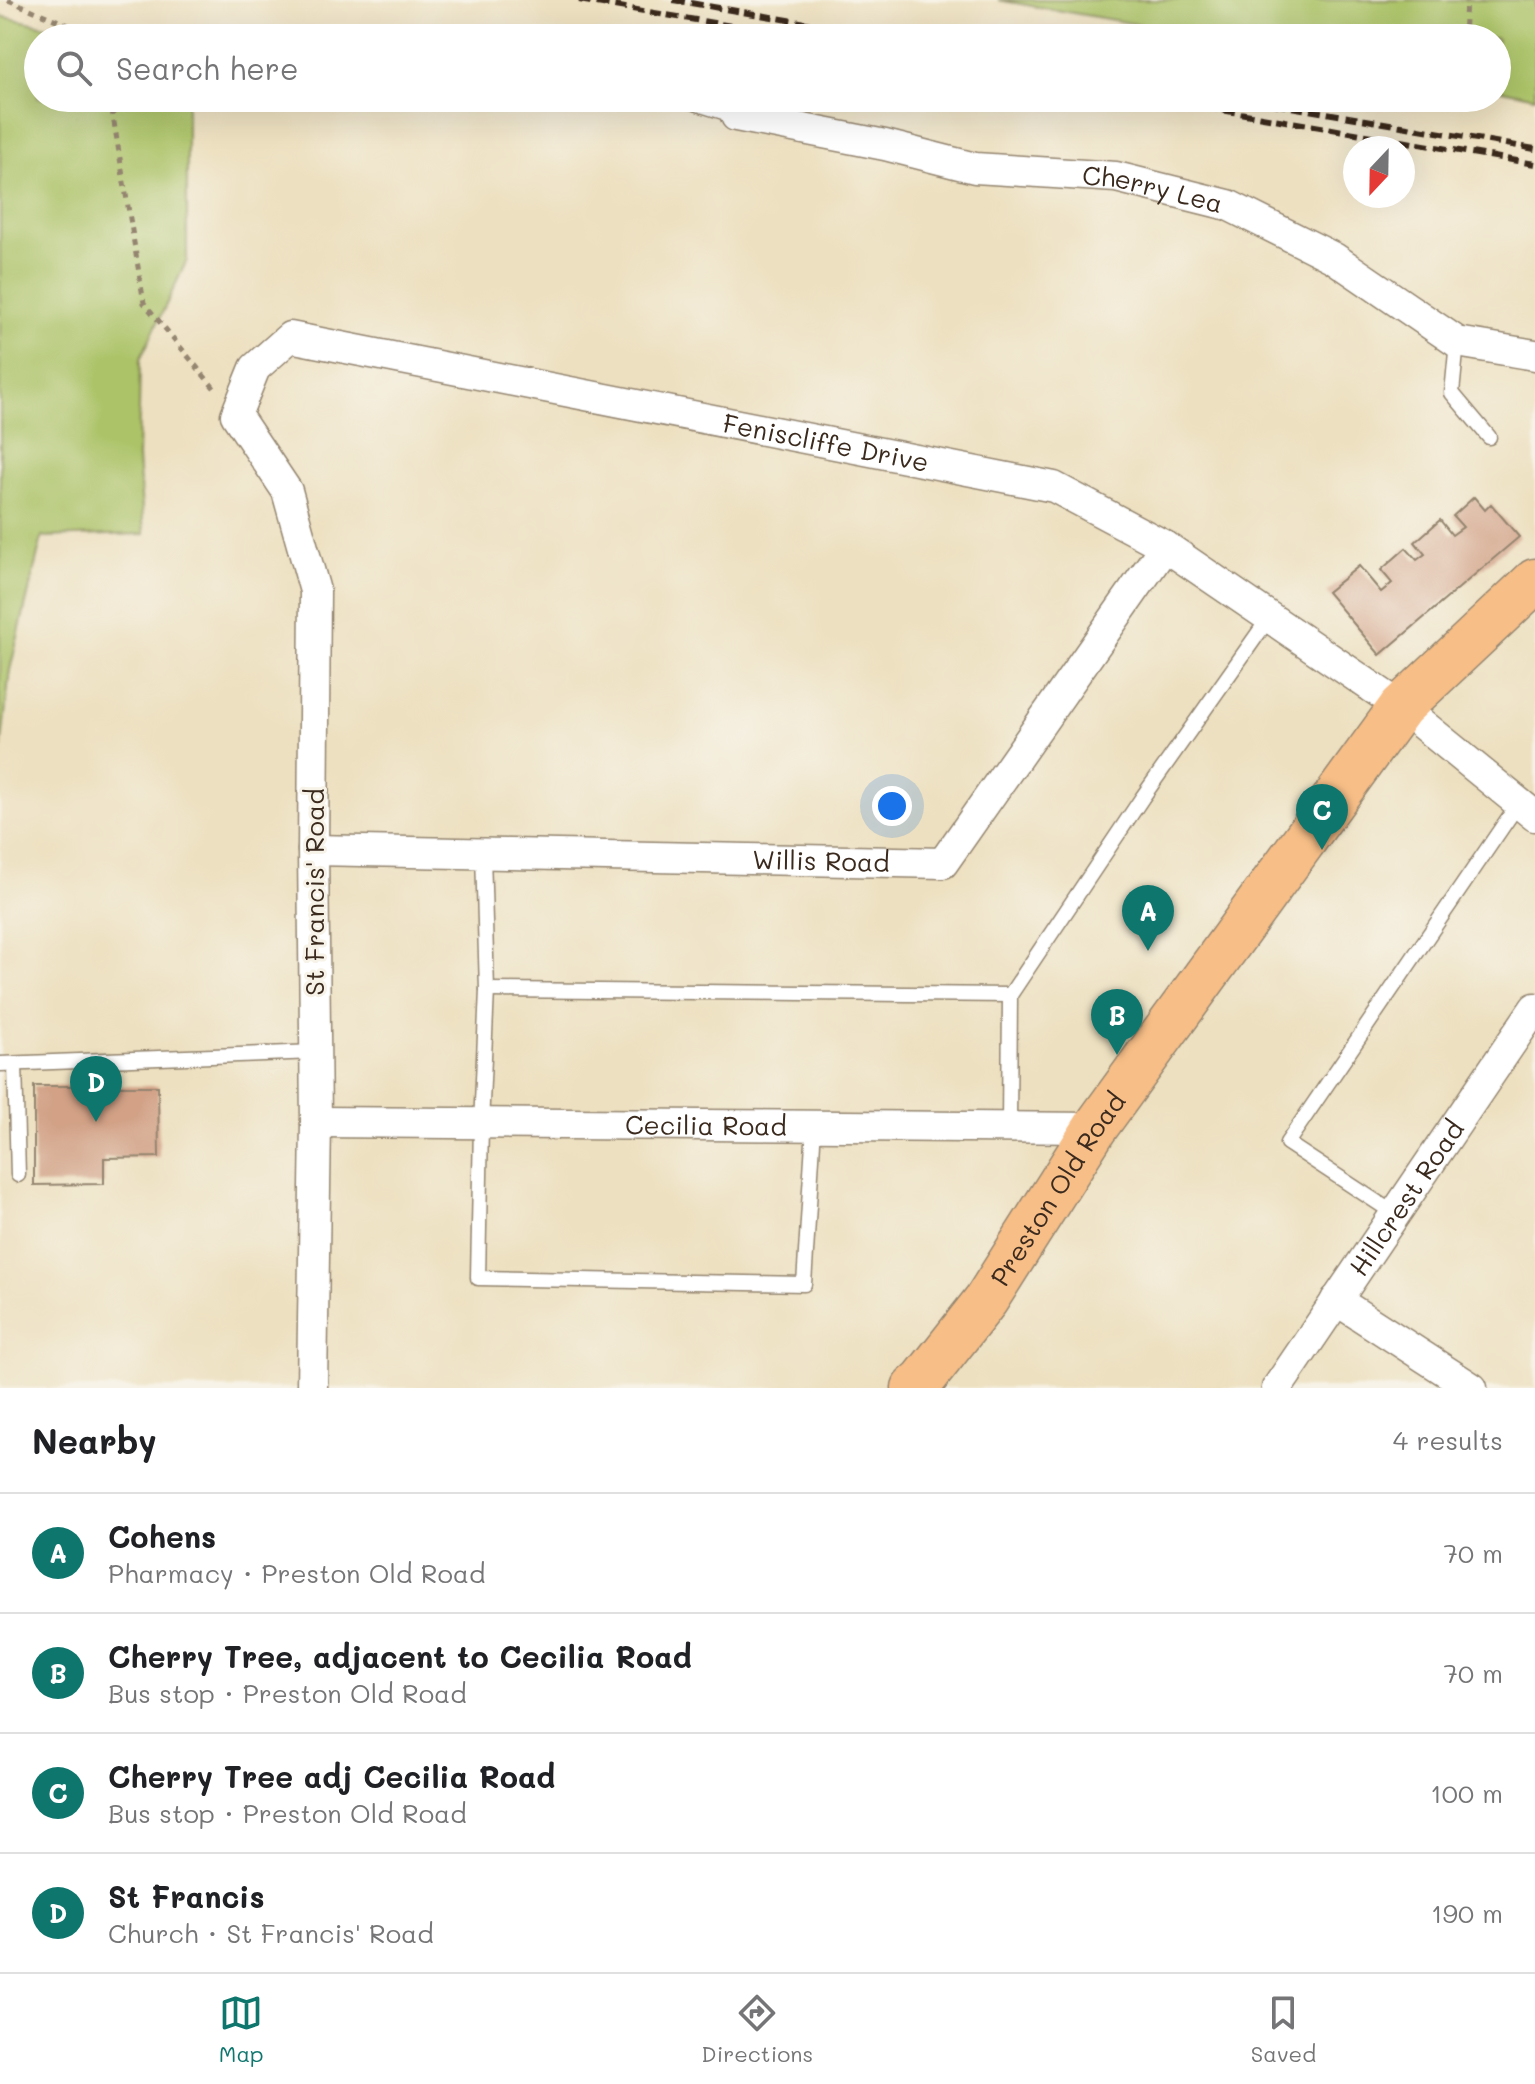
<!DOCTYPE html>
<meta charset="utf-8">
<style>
:root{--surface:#fff;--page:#f2f2f2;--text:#202124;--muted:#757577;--line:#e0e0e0;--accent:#0f766e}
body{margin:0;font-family:Mali,sans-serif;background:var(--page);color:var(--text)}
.compass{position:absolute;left:1343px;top:136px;width:72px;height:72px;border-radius:50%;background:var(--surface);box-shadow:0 8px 32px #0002;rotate:202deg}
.you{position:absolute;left:892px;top:806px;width:28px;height:28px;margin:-20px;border:6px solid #fff;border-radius:50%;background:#1a73e8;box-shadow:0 0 0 12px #1a73e833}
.badge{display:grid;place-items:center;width:52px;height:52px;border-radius:50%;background:var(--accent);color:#fff;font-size:26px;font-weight:700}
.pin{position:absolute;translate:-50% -66px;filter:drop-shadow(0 2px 4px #0008)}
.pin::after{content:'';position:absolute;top:42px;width:28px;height:24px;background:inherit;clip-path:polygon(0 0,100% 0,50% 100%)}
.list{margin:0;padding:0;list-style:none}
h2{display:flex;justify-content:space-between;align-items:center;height:104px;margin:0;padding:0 32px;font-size:34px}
h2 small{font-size:26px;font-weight:400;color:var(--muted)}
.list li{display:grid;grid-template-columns:52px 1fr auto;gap:24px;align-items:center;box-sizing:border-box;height:120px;padding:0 32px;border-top:2px solid var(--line)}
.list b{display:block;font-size:30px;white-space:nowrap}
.list p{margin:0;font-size:26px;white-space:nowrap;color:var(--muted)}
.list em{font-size:26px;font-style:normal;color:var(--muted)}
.icon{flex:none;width:44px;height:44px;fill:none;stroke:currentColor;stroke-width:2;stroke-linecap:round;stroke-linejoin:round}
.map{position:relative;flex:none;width:1535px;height:1388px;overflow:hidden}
.search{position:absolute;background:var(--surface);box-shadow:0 8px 32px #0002;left:24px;right:24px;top:24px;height:88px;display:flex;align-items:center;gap:20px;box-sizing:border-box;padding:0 28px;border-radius:44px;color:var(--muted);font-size:30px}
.sheet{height:584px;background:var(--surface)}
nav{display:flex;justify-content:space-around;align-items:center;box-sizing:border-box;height:112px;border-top:2px solid var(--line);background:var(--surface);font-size:22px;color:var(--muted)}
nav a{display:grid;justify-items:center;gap:4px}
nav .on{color:var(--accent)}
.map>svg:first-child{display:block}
.green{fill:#acc368;stroke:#747643;stroke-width:2}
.building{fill:#d2a186}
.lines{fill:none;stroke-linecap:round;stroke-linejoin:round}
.service-casing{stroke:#94856f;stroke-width:17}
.minor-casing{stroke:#94856f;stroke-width:33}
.primary-casing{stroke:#94856f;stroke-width:47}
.path{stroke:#94856f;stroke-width:5;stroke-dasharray:6 6;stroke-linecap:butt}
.service{stroke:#fff;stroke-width:14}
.minor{stroke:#fff;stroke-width:30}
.primary{stroke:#f7be87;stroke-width:44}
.rail{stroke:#3b2a1e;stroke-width:6;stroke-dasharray:12 6;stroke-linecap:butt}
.labels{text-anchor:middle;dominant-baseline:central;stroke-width:6;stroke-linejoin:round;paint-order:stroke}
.street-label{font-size:26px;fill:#3b2a1e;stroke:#f7f3e8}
</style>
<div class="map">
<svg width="1535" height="1388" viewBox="0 0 1535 1388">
<rect width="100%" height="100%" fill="#f7f3e8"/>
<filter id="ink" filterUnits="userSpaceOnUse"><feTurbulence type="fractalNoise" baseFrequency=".0125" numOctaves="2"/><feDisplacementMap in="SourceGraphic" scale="16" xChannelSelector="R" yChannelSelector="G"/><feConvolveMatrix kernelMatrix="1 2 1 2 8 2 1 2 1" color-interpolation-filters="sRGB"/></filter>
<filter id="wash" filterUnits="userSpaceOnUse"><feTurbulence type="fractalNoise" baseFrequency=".006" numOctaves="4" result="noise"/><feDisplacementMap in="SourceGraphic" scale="32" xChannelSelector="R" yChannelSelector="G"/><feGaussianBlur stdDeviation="1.8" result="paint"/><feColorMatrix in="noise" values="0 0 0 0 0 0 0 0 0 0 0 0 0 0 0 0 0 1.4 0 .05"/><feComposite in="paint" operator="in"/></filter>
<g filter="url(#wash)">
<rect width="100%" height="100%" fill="#ede0c0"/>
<g class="green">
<path d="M998,0h537v97l-38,-8v-51h-280z"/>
<path d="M0,16l101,22h-63v60h149v162l-47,100 -2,98 6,76 -102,3 -32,133 -10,89z"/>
</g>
<g id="blocks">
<g class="building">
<path d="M1474,497l11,13 6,-6 28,33 -139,118 -53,-63 32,-26 22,26 11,-9 -11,-13 25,-22 11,12 8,-6 -10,-12 25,-22 12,15 11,-8 -10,-11z"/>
<path d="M34,1086h124l1,71 -55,1v26l-70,1z"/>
</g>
</g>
</g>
<g filter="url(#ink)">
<use href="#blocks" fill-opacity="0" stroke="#94856f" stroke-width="2"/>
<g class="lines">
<g class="service-casing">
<g id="service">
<path d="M679,98l57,18"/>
<path d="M1457,342l-5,51 37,44"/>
<path d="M483,854l4,136 -6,135 -3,153 326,6 10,-158"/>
<path d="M487,990l523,5"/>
<path d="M0,1064l315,-12"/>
<path d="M15,1064l3,111"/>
<path d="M1009,1126l1,-131 132,-197 127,-180"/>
<path d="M1395,1214l-108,-71 231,-339"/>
</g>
</g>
<g class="minor-casing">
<g id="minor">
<path id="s1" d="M736,116l149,29 90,23 141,9 112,28 106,53 123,84 78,13"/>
<path id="s2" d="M313,850l630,13 222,-317"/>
<path id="s3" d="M316,1122l779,6"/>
<path d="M1336,1300l136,88"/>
<path id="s4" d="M312,1388l4,-266 -3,-272 2,-259 -28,-100 -51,-76 19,-47 35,-31 764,150 111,59 236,161 134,109"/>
<path id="s5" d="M1277,1388l258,-380"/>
</g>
</g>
<g class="primary-casing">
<g id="primary">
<path id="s6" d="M914,1388l9,-8 63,-80 109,-172 306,-421 134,-126"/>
</g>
</g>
<g class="path">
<path d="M8,0l92,38"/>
<path d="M1464,38l2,-38"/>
<path d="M110,98l34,205 71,86"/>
</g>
<use href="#service" class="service"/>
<use href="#minor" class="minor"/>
<use href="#primary" class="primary"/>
<g class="rail">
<path d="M579,0l222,38"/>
<path d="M673,0l220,38"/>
<path d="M1152,98l383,66"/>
<path d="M1239,98l296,51"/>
</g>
</g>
</g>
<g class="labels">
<g class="street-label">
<text stroke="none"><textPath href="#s1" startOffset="424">Cherry Lea</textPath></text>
<text stroke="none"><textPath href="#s4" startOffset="1636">Feniscliffe Drive</textPath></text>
<text stroke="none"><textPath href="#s2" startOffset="508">Willis Road</textPath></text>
<text transform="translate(314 892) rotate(-90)">St Francis' Road</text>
<text stroke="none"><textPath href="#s3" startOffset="390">Cecilia Road</textPath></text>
<text stroke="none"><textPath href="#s6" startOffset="246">Preston Old Road</textPath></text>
<text stroke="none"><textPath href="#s5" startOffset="230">Hillcrest Road</textPath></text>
</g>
</g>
</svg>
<svg class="compass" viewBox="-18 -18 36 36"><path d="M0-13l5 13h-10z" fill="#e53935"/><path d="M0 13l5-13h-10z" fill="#757577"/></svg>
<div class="you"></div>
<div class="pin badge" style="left:1148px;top:951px">A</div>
<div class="pin badge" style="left:1117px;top:1055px">B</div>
<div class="pin badge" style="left:1322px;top:850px">C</div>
<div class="pin badge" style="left:96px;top:1122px">D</div>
<div class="search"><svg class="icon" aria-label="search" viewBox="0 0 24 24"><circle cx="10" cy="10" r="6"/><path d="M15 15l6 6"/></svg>Search here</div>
</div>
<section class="sheet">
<h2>Nearby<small>4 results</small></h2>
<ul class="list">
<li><span class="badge">A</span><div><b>Cohens</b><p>Pharmacy · Preston Old Road</p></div><em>70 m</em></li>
<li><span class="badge">B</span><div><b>Cherry Tree, adjacent to Cecilia Road</b><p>Bus stop · Preston Old Road</p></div><em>70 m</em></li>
<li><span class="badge">C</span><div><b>Cherry Tree adj Cecilia Road</b><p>Bus stop · Preston Old Road</p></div><em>100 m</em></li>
<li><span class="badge">D</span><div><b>St Francis</b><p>Church · St Francis' Road</p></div><em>190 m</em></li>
</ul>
</section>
<nav>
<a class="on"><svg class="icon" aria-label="map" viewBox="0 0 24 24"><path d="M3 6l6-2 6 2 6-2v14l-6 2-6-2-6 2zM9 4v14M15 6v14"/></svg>Map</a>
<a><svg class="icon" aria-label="directions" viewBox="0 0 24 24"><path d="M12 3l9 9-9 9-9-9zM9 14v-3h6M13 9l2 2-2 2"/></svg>Directions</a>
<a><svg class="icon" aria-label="saved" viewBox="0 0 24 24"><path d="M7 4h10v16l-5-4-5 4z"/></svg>Saved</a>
</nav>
